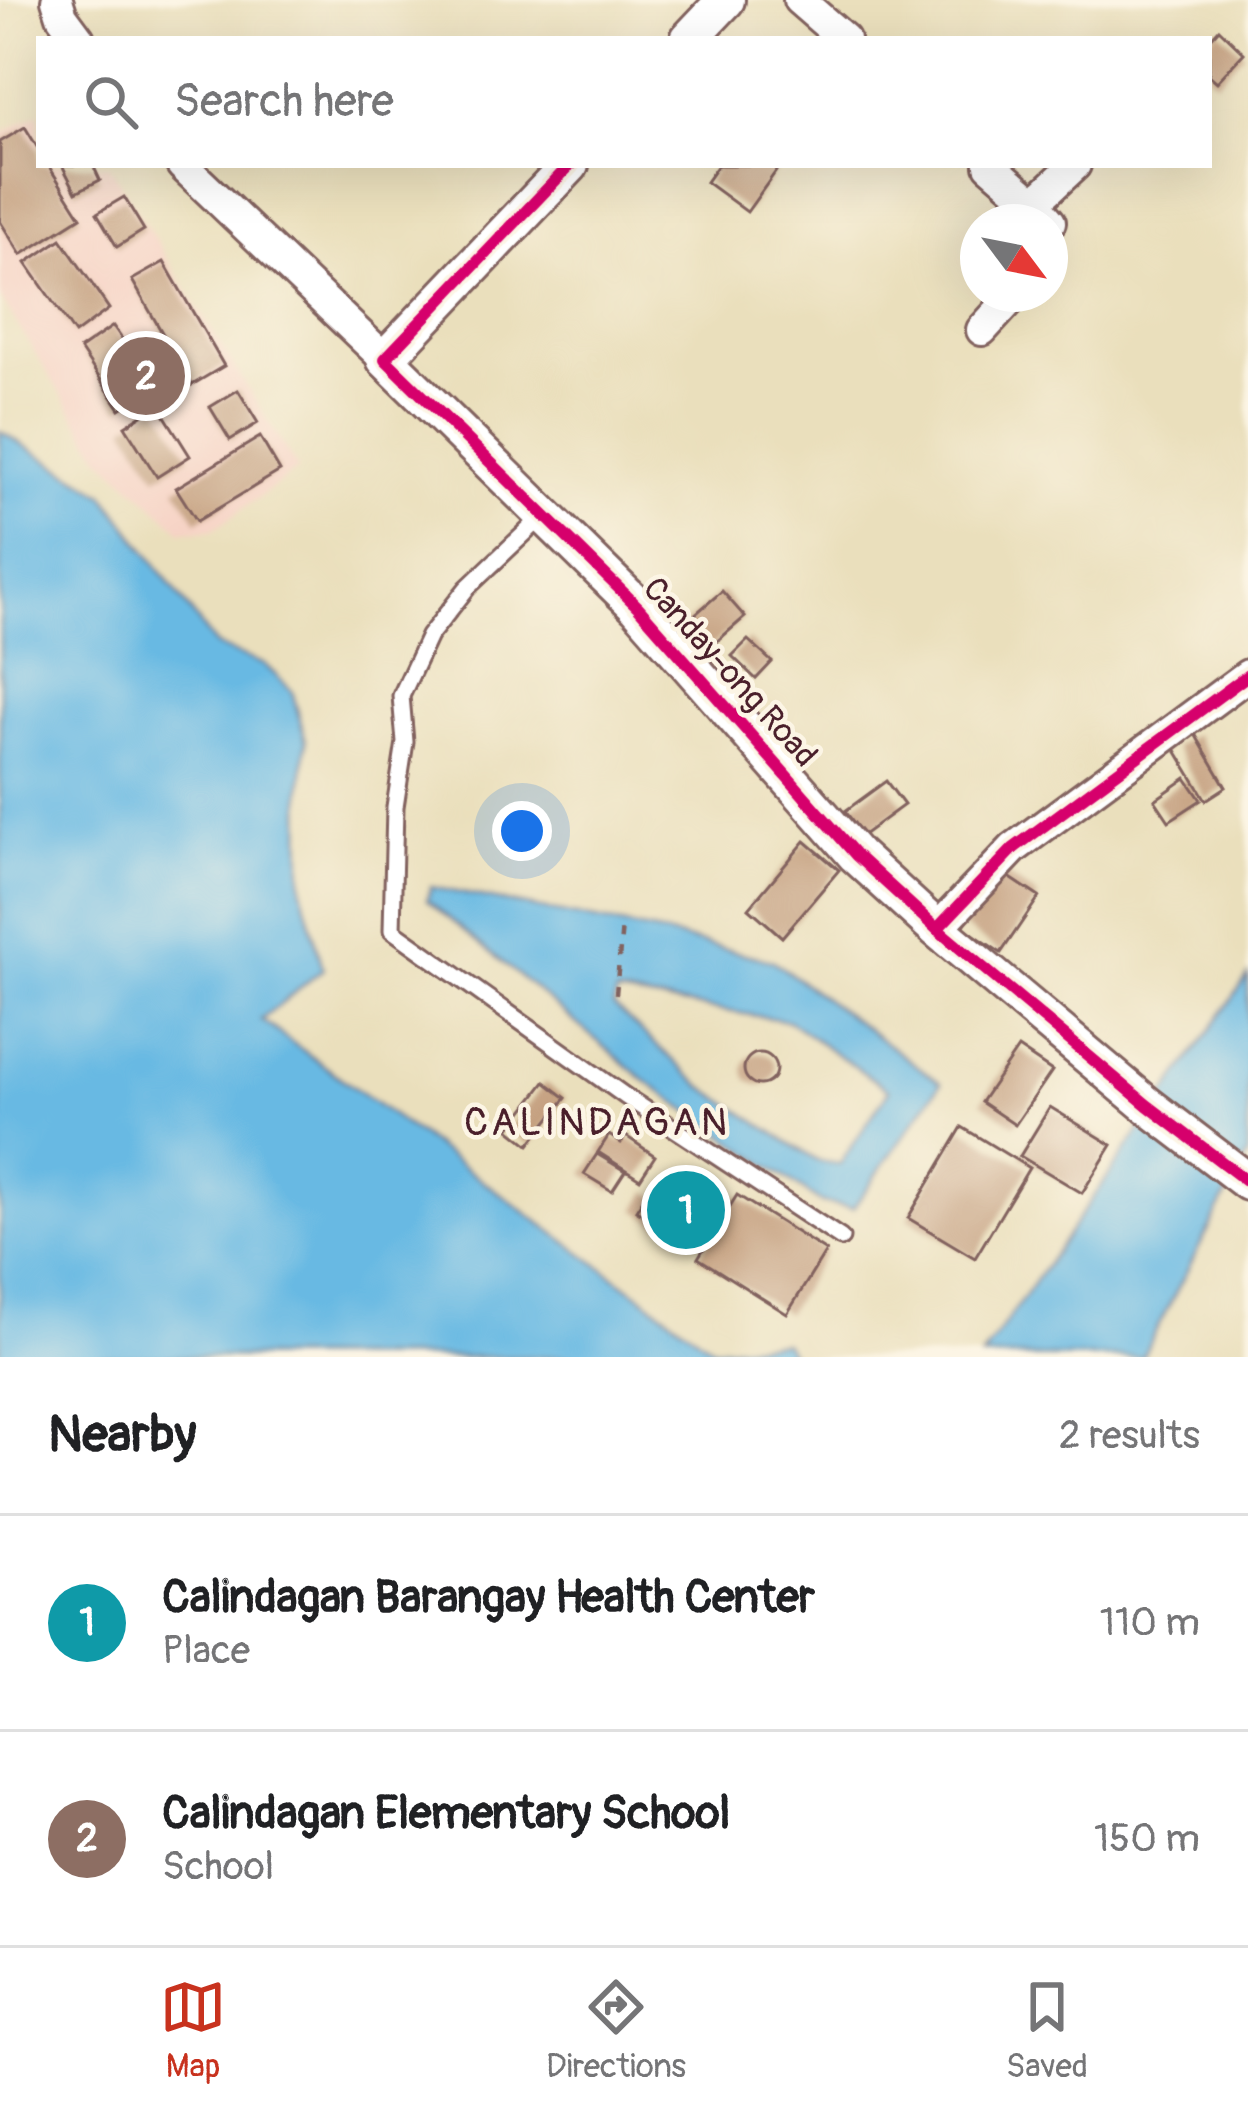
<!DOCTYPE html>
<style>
:root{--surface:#fff;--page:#f2f2f2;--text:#202124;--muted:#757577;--line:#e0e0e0;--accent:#c8321e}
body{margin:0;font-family:Pangolin,sans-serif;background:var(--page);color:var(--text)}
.compass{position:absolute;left:960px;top:204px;width:108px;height:108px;border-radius:50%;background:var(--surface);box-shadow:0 12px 48px #0002;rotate:122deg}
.you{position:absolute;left:522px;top:831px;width:42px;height:42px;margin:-30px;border:9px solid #fff;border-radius:50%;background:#1a73e8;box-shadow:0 0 0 18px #1a73e833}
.badge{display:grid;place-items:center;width:78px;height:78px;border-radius:50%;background:var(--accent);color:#fff;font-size:39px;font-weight:700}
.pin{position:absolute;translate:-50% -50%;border:6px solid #fff;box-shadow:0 3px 12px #0006}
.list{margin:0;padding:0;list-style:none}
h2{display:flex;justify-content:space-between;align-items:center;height:156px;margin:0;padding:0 48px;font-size:51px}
h2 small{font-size:39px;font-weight:400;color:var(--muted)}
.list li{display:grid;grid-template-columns:78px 1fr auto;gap:36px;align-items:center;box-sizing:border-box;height:216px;padding:0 48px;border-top:3px solid var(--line)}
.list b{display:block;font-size:45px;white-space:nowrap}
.list p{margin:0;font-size:39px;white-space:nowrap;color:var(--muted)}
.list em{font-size:39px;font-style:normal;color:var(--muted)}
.icon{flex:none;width:66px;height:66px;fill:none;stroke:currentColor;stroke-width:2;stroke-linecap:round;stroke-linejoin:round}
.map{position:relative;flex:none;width:1248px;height:1357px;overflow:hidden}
.search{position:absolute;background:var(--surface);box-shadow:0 12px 48px #0002;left:36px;right:36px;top:36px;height:132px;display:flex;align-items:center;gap:30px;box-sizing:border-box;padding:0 42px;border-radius:0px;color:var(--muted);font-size:45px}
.sheet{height:588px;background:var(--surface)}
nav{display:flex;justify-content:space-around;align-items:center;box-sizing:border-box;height:168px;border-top:3px solid var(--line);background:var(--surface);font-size:33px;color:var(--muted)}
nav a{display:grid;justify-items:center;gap:6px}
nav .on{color:var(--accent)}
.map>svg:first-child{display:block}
.built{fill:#f6d2c4}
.water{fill:#68b9e3;stroke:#596c87;stroke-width:3;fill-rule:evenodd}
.building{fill:#c5a080}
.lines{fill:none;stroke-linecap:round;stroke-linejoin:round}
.service-casing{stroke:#82625e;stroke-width:21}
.minor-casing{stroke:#82625e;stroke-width:36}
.tertiary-casing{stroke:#82625e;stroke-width:42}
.path{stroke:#82625e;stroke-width:4.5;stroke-dasharray:9 9;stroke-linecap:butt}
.service{stroke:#fff;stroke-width:15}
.minor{stroke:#fff;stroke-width:30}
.tertiary{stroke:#fff;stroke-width:36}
.cycleway-casing{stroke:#fcf5e5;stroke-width:20}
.cycleway{stroke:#d6006c;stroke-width:12}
.labels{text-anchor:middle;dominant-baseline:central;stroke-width:9;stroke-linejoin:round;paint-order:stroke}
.street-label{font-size:33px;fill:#4a1f2b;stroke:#fcf5e5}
.quarter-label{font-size:39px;letter-spacing:3px;fill:#4a1f2b;stroke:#fcf5e5}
</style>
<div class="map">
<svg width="1248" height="1357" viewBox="0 0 1248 1357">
<rect width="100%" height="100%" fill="#fcf5e5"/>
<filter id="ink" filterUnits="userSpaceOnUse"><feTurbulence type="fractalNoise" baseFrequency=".00833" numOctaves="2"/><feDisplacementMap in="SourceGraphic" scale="24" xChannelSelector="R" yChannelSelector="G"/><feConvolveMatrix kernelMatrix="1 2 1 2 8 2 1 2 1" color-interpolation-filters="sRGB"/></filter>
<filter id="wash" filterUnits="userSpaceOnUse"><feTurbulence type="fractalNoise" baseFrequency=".004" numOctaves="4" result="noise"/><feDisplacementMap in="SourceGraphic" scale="48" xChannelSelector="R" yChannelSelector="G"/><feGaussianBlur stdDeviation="2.7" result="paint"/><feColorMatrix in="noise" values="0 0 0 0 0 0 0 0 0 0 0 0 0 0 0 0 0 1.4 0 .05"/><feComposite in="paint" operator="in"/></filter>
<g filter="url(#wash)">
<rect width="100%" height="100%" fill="#eadfbc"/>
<path class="built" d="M39,113v52h70l189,304 -84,61 -33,1 -81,-75 -100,-159v-163z"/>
<g class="water">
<path d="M0,431l104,63 112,152 49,19 27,26 14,50 -5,51 1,97 21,80 -62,51 452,328 71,-6 9,15h-793z"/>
<path d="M431,887l229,46 113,28 168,122 -88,125 -31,-5 -176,-122 -219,-181zM617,994l172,27 100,69 -49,74 -23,-3 -115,-75 -89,-80z"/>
<path d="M1248,976v178l-106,203h-160z"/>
</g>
<g id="blocks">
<g class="building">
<path d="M1219,29l25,24 -27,29 -8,-7v-35z"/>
<path d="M25,127l14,23v15h9l33,52 -60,38 -21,-34v-79z"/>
<path d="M62,165h31l7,15 -24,12z"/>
<path d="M718,165h58l3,2 -32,45 -41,-30z"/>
<path d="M124,197l20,33 -27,17 -20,-34z"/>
<path d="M61,239l48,70 -34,25 -49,-71z"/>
<path d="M164,262l60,104 -32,19 -60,-105z"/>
<path d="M113,326l41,60 -34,23 -40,-60z"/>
<path d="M238,390l20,33 -28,17 -20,-33z"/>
<path d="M158,405l32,51 -33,21 -32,-51z"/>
<path d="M260,437l20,34 -83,50 -21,-33z"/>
<path d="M722,591l23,26 -38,33 -22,-27z"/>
<path d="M748,640l24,22 -16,17 -24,-23z"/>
<path d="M1195,734l31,53 -20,13 -32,-53z"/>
<path d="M1186,778l15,22 -32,21 -14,-21z"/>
<path d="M886,781l18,24 -41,30 -18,-24z"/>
<path d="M805,841l34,29 -57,67 -33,-29z"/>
<path d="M1000,871l39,26 -38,56 -38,-26z"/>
<path d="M1018,1048l34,23 -37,54 -34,-23z"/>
<circle cx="760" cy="1069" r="16"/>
<path d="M545,1082l21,16 -37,47 -20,-16z"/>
<path d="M1050,1107l62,38 -30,48 -62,-37z"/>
<path d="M962,1127l67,41 -54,90 -67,-40z"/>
<path d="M609,1135l12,8 5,-7 29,20 -15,23 -42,-27z"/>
<path d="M597,1154l28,17 -13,20 -28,-17z"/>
<path d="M648,1191l25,17 -12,18 -25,-16z"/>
<path d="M687,1191l16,12 -17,26 -17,-12z"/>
<path d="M737,1195l89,56 -39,63 -89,-56z"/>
</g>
</g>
</g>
<g filter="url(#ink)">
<use href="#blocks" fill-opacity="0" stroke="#82625e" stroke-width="3"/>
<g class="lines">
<g class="service-casing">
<path id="service" d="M543,516l-76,72 -38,48 -28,60 4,46 -10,65 -3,123 233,166 216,142"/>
</g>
<g class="minor-casing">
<g id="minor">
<path d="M57,0l5,16 17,23"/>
<path d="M799,0l45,39"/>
<path d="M182,165l203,194"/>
<path d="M990,165l44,38 16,19"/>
<path d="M1034,203l41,-38"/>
<path d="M982,330l33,-36"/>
<path d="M937,929l77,-81 234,-173"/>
</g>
</g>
<g class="tertiary-casing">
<g id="tertiary">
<path d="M689,39l37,-39"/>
<path d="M570,165l-185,194 253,248 218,248 81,74 210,176 101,77"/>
</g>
</g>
<path class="path" d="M616,994l6,-69"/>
<use href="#service" class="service"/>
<use href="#minor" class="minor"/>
<use href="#tertiary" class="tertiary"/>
<g class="cycleway-casing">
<g id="cycleway">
<path d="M570,165l-185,194 253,248 218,248 81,74 210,176 101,77"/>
<path d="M937,929l77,-81 234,-173"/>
</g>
</g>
<use href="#cycleway" class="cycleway"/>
</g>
</g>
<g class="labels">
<g class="street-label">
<text transform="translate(730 672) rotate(48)">Canday-ong Road</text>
</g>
<g class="quarter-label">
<text x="597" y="1122">CALINDAGAN</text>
</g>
</g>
</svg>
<svg class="compass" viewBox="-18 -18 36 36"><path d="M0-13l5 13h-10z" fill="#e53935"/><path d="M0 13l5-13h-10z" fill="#757577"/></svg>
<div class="you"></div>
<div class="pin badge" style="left:686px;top:1210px;background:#0f9aa8">1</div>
<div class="pin badge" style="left:146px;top:376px;background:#8d6e63">2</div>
<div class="search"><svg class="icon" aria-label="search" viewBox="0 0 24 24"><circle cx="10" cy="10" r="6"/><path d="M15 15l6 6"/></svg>Search here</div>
</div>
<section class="sheet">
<h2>Nearby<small>2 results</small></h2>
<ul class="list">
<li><span class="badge" style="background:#0f9aa8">1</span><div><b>Calindagan Barangay Health Center</b><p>Place</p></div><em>110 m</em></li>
<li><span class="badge" style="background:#8d6e63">2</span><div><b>Calindagan Elementary School</b><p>School</p></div><em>150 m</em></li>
</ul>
</section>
<nav>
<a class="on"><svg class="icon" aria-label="map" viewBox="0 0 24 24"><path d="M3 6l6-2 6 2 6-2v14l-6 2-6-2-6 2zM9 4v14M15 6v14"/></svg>Map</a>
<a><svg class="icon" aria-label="directions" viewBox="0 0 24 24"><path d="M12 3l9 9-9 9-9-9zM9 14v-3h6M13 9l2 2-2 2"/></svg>Directions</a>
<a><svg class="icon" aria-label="saved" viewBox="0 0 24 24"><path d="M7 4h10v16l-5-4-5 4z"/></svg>Saved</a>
</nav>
